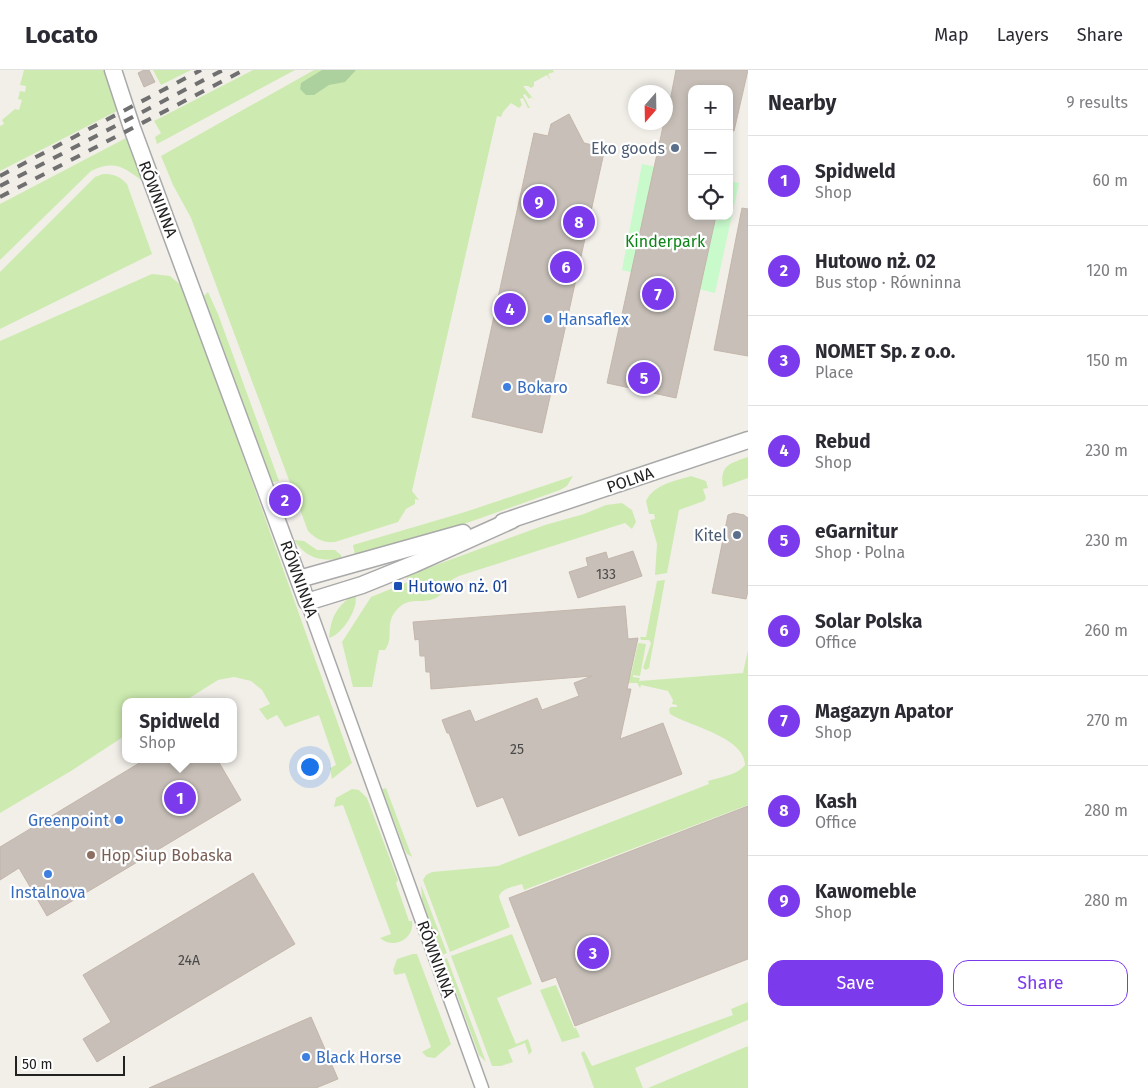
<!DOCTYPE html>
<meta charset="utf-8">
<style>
:root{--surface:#fff;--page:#f2f2f3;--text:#2b2b33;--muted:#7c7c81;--line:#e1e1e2;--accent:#7c3aed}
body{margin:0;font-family:"Fira Sans",sans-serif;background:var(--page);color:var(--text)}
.controls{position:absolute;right:15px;top:15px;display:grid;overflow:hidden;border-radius:10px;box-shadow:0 2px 8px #0003}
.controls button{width:45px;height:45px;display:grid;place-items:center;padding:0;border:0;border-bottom:1px solid var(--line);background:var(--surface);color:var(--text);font:25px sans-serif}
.compass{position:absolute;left:628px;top:15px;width:45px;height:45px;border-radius:50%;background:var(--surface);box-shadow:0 2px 8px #0003;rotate:200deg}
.scale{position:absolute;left:15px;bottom:12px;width:110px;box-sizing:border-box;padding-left:5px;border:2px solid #222;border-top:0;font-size:14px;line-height:18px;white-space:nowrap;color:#222;-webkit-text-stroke:4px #fff;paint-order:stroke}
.you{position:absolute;left:309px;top:696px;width:18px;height:18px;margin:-12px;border:4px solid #fff;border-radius:50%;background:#1a73e8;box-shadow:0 0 0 8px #1a73e833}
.badge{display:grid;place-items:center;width:32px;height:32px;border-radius:50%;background:var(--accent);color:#fff;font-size:16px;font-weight:700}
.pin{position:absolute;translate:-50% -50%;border:2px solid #fff;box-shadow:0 1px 5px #0006}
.popup{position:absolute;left:122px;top:628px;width:115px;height:65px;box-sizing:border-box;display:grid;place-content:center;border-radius:10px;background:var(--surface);filter:drop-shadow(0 1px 4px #0005);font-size:16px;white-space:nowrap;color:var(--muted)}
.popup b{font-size:19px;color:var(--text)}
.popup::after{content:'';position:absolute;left:50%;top:100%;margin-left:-10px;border:10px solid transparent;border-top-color:var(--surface)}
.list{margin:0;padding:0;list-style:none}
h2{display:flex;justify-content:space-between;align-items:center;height:65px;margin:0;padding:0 20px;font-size:21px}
h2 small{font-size:16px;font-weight:400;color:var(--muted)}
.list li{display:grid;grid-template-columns:32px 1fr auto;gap:15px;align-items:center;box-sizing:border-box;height:90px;padding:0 20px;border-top:1px solid var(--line)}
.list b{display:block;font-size:19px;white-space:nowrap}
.list p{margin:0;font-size:16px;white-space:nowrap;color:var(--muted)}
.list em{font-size:16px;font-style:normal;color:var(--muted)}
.actions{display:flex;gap:10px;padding:15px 20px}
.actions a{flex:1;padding:11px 0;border:1px solid var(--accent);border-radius:15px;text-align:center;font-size:18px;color:var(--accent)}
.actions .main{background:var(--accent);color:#fff}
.icon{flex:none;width:28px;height:28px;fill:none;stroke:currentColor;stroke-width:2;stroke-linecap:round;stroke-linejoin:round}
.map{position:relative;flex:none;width:748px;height:1018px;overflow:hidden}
header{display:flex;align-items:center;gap:30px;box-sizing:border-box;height:70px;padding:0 25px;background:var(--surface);border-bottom:1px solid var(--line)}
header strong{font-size:24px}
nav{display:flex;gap:28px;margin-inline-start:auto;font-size:18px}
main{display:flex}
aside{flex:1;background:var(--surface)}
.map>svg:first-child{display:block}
.grass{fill:#cdebb0}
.forest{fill:#add19e}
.park{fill:#c8facc}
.building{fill:#c7bfb8;stroke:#c4b6ab}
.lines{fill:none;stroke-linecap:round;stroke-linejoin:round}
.minor-casing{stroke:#a9a9a9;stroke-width:15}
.tertiary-casing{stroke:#a9a9a9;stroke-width:19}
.minor{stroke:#fff;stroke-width:12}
.tertiary{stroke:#fff;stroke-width:16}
.rail{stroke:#707070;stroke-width:4;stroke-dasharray:10 10;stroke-linecap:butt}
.service-dot{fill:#5c6f8a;stroke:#fff;stroke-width:2}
.shop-dot{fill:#3f7fe0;stroke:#fff;stroke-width:2}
.transit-dot{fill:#1a4fb4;stroke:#fff;stroke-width:2}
.education-dot{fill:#8d6e63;stroke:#fff;stroke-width:2}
.labels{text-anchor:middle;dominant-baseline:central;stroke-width:4.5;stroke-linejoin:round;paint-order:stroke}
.number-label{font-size:14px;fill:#4b4948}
.service-label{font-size:16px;fill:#4e5e75;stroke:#fff;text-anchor:end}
.street-label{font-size:16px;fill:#222;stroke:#fff}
.park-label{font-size:16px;fill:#0c8416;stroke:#fff}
.shop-label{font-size:16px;fill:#366cbe;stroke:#fff;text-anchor:start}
.transit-label{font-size:16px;fill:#164399;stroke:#fff;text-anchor:start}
.education-label{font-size:16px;fill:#785e54;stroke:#fff;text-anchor:start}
</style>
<header>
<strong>Locato</strong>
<nav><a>Map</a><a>Layers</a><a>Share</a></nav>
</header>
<main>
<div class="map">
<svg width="748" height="1018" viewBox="0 0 748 1018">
<rect width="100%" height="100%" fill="#f2efe9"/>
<g class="grass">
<path d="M24,0h80l13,41 -117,60v-45l4,-2 -2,-4 13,-11 4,1 3,-10 -4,-1 2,-8 5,1 1,-6 -6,-1z"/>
<path d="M153,0h38l-30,15z"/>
<path d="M253,0h42l-138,74 -2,-7 6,-4 -7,-12z"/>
<path d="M314,0h239l1,2 -6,2 3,7 -4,-6 -13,7v4l-3,2 -3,-2h-5l12,15 -4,-4 -2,2 -4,-5 -2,1 7,13h-2l-5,-10 -3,1 2,6 -3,3 -8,-5 -8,9 -2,5 -4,-1 -85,375 7,9 -4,-1v5l-9,5 -8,13 -63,20c-12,1 -19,-3 -27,-11l-117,-313 -18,-33 -12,-29z"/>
<path d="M126,68l16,43c-18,-14 -28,-21 -51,-10l-91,89v-56z"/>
<path d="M103,104c11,0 16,2 24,10l25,70 -152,75v-57l95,-95z"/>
<path d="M152,204l18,2 13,11 169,476 -20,16 -2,-11 6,-3 -17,-50 -34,12 -8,-12 -10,5 -8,-11 11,-5 -8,-14 -11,-9 -17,-4 -16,3 -35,22h-57v33l-55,36 -71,42v-472z"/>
<path d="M208,222l10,22 61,167 -9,2 -67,-186z"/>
<path d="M748,387v21l-25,9c-4,-22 8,-24 25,-30z"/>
<path d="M573,406l-6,10 -7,4 -96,34 -109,32 -2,-11 112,-33z"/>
<path d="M691,406l15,5 2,7 -5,1 3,9 -2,3 -25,9 -12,63 -12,2 2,-31 -7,-24 5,-1 -1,-5h-5l-3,-13c8,-17 29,-20 45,-25z"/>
<path d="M622,433l10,7 4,12 -4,7 -7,-6 -166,53 -19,10 2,7c-11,13 -29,4 -40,12 -21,16 -6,31 -17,45h-6l-7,37h-19l-11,-45 29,-45 37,-15 -2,-6 139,-51 39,-11 22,-9z"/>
<path d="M294,470l10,1 13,9h18l6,5 1,4c-22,2 -35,0 -48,-19z"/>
<path d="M665,510l-16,88 -3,2 -3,-2 8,-25 -2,-3h-8l-1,-3h6l11,-56z"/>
<path d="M355,523c5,14 -12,41 -26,45 2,-23 8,-31 26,-45z"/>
<path d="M638,573l8,1 -6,32 -7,-1v2l7,1 -1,3 104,-8 5,-23v155l-224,85 -2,-6c-8,3 -21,4 -23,13l11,30 -60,25 -27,-72 3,-5 6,-3 66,-6 211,-82 -1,-3c13,-4 29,-6 37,-16 0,-28 -56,-39 -75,-51l-1,-5 2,-2h6v-2l-5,-1 1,-4 -5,-9 -27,-6 -1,3 -3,-5h-48v-4l42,-4z"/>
<path d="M386,718l26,69 -5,-3 -3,-6 -22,-59z"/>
<path d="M352,719l7,1 8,8 31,82 -2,3 13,38h3c3,18 -19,29 -32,17l11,-4 -48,-129 -9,2 2,-9z"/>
<path d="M421,815l26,68 -5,2 -20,-55z"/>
<path d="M512,864l20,50 -35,14 19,46 12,-5 4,12 -3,4 -4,-12 -17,7 5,12 -12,4h-9l-41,-110z"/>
<path d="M413,884h4l34,90 -16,14 -8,-1 -5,-5 9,-5 -26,-74 -10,2 -2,-5 4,-11z"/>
<path d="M447,888l39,104 -7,-7 -35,-96z"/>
<path d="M556,915l18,43h2l4,9 -18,5 -22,-52z"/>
<path d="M748,932v18l-113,48 8,20h-49l-13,-35 3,-2 8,15 141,-51 -2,-6z"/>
<path d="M748,976v42h-100z"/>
</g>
<path class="forest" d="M322,0h34l-11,12 -16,3 -15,10h-8l-6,-6 1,-6z"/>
<path class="park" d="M642,94l50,10v42h37v-35l10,2 -24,110 -93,-23z"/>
<g class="building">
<path d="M144,0h5l6,12 -11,5 -6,-14z"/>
<path d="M676,0h72l-14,61 -5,-1v-41h-37v127h24l-40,182 -69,-15 57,-261h2z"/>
<path d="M569,44l15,29 21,5 -63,285 -70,-16 62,-284 14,3 3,-12z"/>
<path d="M742,138l6,1v147l-34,-6z"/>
<path d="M734,443l10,2 4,3v73l-2,8 -34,-6 16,-78z"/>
<path d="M633,481l9,25 -64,22 -9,-26 19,-6 -2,-8 20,-6 2,7z"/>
<path d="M625,536l3,33 10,-1 -11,51h4l-11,50 43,-16 19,51 -163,62 -16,-39 -26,10 -28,-74h-2l-5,-13 28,-10 5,12 62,-24 5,12 37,-14 -5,-13 18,-7 -161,13 -1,-17h-4l-1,-16h-5l-1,-17 -4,1 -2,-18z"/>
<path d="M146,689h71l24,41 -194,116 -28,-48 -19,12v-33z"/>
<path d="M748,736v153l-173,67 -19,-49 -14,5 -33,-84z"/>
<path d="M253,803l42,71 -198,118 -14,-23 28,-17 -28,-47z"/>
<path d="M311,947l27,62 -22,9h-167z"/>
</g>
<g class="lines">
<g class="minor-casing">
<path id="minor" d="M307,532l175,486"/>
</g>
<g class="tertiary-casing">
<g id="tertiary">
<path d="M113,0l19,58 175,474 55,-17 52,-21 98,-44"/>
<path d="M503,452l245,-82"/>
<path d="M299,509l164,-46"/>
</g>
</g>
<use href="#minor" class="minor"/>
<use href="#tertiary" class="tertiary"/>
<g class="rail">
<path d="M0,106l201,-106"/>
<path d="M0,116l223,-116"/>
<path d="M0,127l244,-127"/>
</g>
</g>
<g class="service-dot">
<circle cx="675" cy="78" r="5"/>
<circle cx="737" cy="465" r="5"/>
</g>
<g class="shop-dot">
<circle cx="548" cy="249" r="5"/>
<circle cx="507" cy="317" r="5"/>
<circle cx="119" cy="750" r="5"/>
<circle cx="48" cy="804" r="5"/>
<circle cx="306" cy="987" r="5"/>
</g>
<rect class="transit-dot" x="393" y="511" width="10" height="10" rx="2.5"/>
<circle class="education-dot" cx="91" cy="785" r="5"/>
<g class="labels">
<g class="number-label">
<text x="606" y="504">133</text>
<text x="517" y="679">25</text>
<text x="189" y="890">24A</text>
</g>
<g class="service-label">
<text x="665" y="78">Eko goods</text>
<text x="727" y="465">Kitel</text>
</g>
<g class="street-label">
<text transform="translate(158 129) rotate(69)">RÓWNINNA</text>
<text transform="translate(630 410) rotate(-19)">POLNA</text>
<text transform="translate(299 509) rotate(70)">RÓWNINNA</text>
<text transform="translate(436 889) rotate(70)">RÓWNINNA</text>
</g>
<g class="park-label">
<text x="665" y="171">Kinderpark</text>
</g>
<g class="shop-label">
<text x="558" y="249">Hansaflex</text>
<text x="517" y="317">Bokaro</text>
<text x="109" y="750" text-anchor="end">Greenpoint</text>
<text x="48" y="822" text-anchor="middle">Instalnova</text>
<text x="316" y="987">Black Horse</text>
</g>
<g class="transit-label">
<text x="408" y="516">Hutowo nż. 01</text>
</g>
<g class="education-label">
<text x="101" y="785">Hop Siup Bobaska</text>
</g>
</g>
</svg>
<div class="controls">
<button>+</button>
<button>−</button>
<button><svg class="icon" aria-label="locate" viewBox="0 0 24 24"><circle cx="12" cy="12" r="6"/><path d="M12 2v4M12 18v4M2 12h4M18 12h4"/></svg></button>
</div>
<svg class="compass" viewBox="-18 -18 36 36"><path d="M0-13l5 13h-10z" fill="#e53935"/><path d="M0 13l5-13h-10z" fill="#7c7c81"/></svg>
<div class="scale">50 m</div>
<div class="you"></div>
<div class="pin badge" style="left:180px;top:728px">1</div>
<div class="popup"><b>Spidweld</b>Shop</div>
<div class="pin badge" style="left:285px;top:430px">2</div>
<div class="pin badge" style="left:593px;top:883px">3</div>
<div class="pin badge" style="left:510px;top:239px">4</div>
<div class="pin badge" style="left:644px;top:308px">5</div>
<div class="pin badge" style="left:566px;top:197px">6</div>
<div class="pin badge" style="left:658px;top:224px">7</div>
<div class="pin badge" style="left:579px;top:152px">8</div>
<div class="pin badge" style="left:539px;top:132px">9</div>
</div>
<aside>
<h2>Nearby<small>9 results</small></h2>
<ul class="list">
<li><span class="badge">1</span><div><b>Spidweld</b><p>Shop</p></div><em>60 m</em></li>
<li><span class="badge">2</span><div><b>Hutowo nż. 02</b><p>Bus stop · Równinna</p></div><em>120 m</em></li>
<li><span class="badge">3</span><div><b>NOMET Sp. z o.o.</b><p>Place</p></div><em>150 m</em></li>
<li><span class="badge">4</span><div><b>Rebud</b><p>Shop</p></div><em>230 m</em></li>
<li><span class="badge">5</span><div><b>eGarnitur</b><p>Shop · Polna</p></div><em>230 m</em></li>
<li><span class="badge">6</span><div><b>Solar Polska</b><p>Office</p></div><em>260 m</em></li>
<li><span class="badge">7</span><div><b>Magazyn Apator</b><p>Shop</p></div><em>270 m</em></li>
<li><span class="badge">8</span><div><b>Kash</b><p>Office</p></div><em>280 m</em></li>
<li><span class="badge">9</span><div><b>Kawomeble</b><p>Shop</p></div><em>280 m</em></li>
</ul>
<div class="actions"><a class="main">Save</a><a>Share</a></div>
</aside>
</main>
